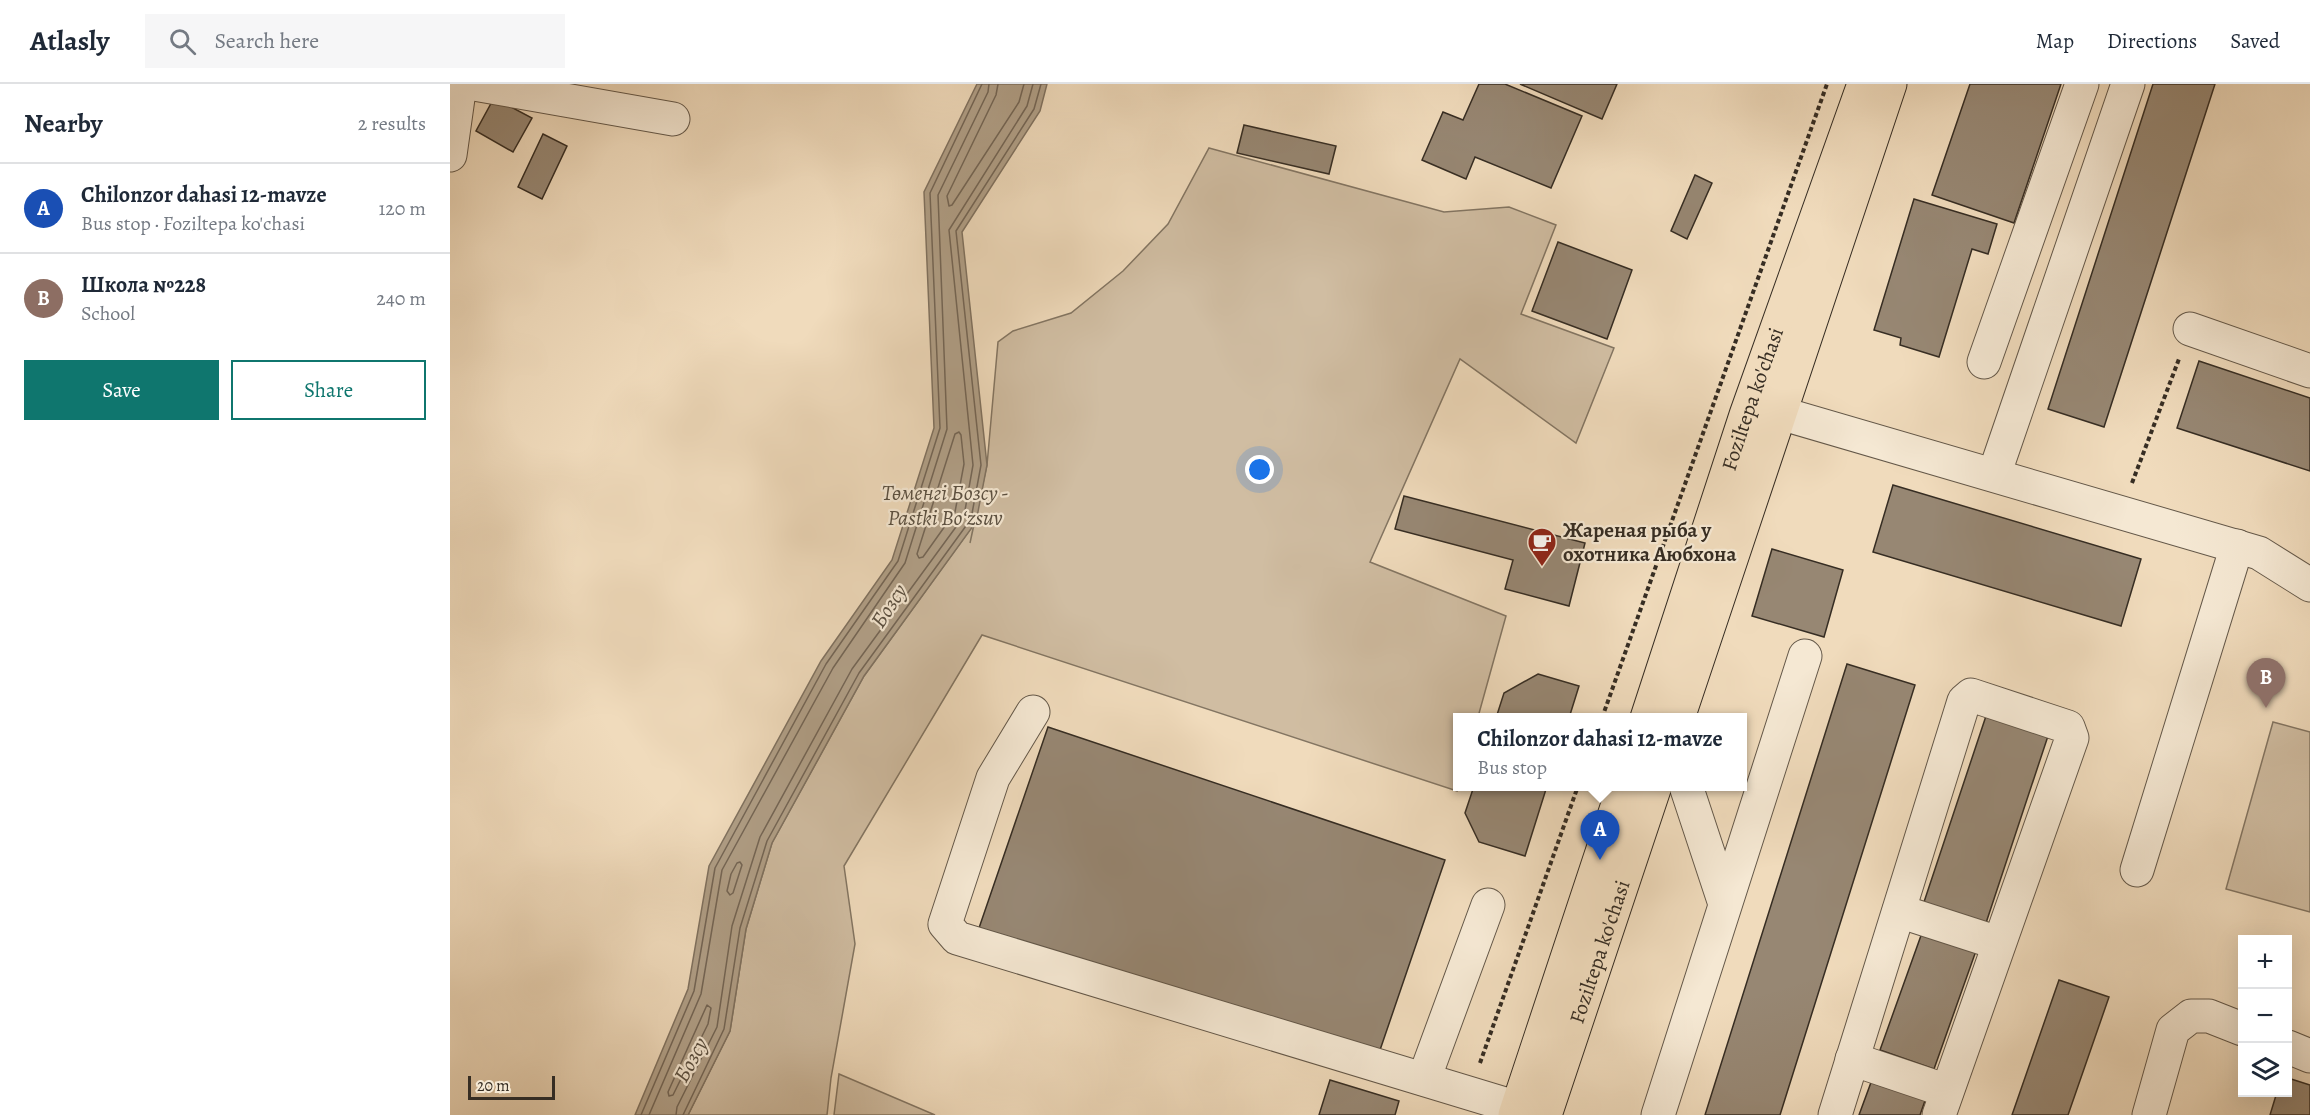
<!DOCTYPE html>
<meta charset="utf-8">
<style>
:root{--surface:#fff;--page:#f6f6f7;--text:#1f2937;--muted:#747a83;--line:#e0e1e3;--accent:#0f766e}
body{margin:0;font-family:Alegreya,serif;background:var(--page);color:var(--text)}
.controls{position:absolute;right:18px;bottom:18px;display:grid;overflow:hidden;border-radius:0px;box-shadow:0 6px 24px #0002}
.controls button{width:54px;height:54px;display:grid;place-items:center;padding:0;border:0;border-bottom:2px solid var(--line);background:var(--surface);color:var(--text);font:30px sans-serif}
.scale{position:absolute;left:18px;bottom:15px;width:87px;box-sizing:border-box;padding-left:6px;border:3px solid #362d23;border-top:0;font-size:16px;line-height:21px;white-space:nowrap;color:#362d23;-webkit-text-stroke:4px #f5e8d3;paint-order:stroke}
.you{position:absolute;left:810px;top:386px;width:21px;height:21px;margin:-15px;border:4px solid #fff;border-radius:50%;background:#1a73e8;box-shadow:0 0 0 9px #1a73e833}
.badge{display:grid;place-items:center;width:39px;height:39px;border-radius:50%;background:var(--accent);color:#fff;font-size:20px;font-weight:700}
.pin{position:absolute;translate:-50% -50px;filter:drop-shadow(0 2px 3px #0008)}
.pin::after{content:'';position:absolute;top:32px;width:21px;height:18px;background:inherit;clip-path:polygon(0 0,100% 0,50% 100%)}
.popup{position:absolute;left:1003px;top:629px;width:294px;height:78px;box-sizing:border-box;display:grid;place-content:center;border-radius:0px;background:var(--surface);filter:drop-shadow(0 2px 4px #0005);font-size:20px;white-space:nowrap;color:var(--muted)}
.popup b{font-size:22px;color:var(--text)}
.popup::after{content:'';position:absolute;left:50%;top:100%;margin-left:-12px;border:12px solid transparent;border-top-color:var(--surface)}
.list{margin:0;padding:0;list-style:none}
h2{display:flex;justify-content:space-between;align-items:center;height:78px;margin:0;padding:0 24px;font-size:26px}
h2 small{font-size:20px;font-weight:400;color:var(--muted)}
.list li{display:grid;grid-template-columns:39px 1fr auto;gap:18px;align-items:center;box-sizing:border-box;height:90px;padding:0 24px;border-top:2px solid var(--line)}
.list b{display:block;font-size:22px;white-space:nowrap}
.list p{margin:0;font-size:20px;white-space:nowrap;color:var(--muted)}
.list em{font-size:20px;font-style:normal;color:var(--muted)}
.actions{display:flex;gap:12px;padding:18px 24px}
.actions a{flex:1;padding:14px 0;border:2px solid var(--accent);border-radius:0px;text-align:center;font-size:21px;color:var(--accent)}
.actions .main{background:var(--accent);color:#fff}
.icon{flex:none;width:33px;height:33px;fill:none;stroke:currentColor;stroke-width:2;stroke-linecap:round;stroke-linejoin:round}
.map{position:relative;flex:none;width:1860px;height:1031px;overflow:hidden}
header{display:flex;align-items:center;gap:36px;box-sizing:border-box;height:84px;padding:0 30px;background:var(--surface);border-bottom:2px solid var(--line)}
header strong{font-size:28px}
nav{display:flex;gap:33px;margin-inline-start:auto;font-size:21px}
.search{width:420px;height:54px;background:var(--page);display:flex;align-items:center;gap:15px;box-sizing:border-box;padding:0 21px;border-radius:0px;color:var(--muted);font-size:22px}
main{display:flex}
aside{flex:1;background:var(--surface)}
.map>svg:first-child{display:block}
.green{fill:#d0bda2;stroke:#837562;stroke-width:1.5}
.water{fill:#b1a088;stroke:#807260;stroke-width:1.5}
.lines{fill:none;stroke-linecap:round;stroke-linejoin:round}
.shore{stroke:#746656;stroke-width:1.5}
.building{fill:#978773;stroke:#362d23;stroke-width:1.5}
.minor-casing{stroke:#645849;stroke-width:35}
.major-casing{stroke:#362d23;stroke-width:35}
.path{stroke:#362d23;stroke-width:4;stroke-dasharray:4.5 3;stroke-linecap:butt}
.minor{stroke:#f5e8d3;stroke-width:33}
.major{stroke:#f0dbbc;stroke-width:33}
.labels{text-anchor:middle;dominant-baseline:central;stroke-width:4.5;stroke-linejoin:round;paint-order:stroke}
.street-label{font-size:21px;fill:#362d23;stroke:#f5e8d3}
.poi-label{font-size:21px;font-weight:bold;fill:#362d23;stroke:#f5e8d3;text-anchor:start}
.water-label{font-size:22px;font-style:italic;fill:#5b5041;stroke:#f5e8d3}
</style>
<header>
<strong>Atlasly</strong>
<div class="search"><svg class="icon" aria-label="search" viewBox="0 0 24 24"><circle cx="10" cy="10" r="6"/><path d="M15 15l6 6"/></svg>Search here</div>
<nav><a>Map</a><a>Directions</a><a>Saved</a></nav>
</header>
<main>
<aside>
<h2>Nearby<small>2 results</small></h2>
<ul class="list">
<li><span class="badge" style="background:#1a4fb4">A</span><div><b>Chilonzor dahasi 12-mavze</b><p>Bus stop · Foziltepa ko'chasi</p></div><em>120 m</em></li>
<li><span class="badge" style="background:#8d6e63">B</span><div><b>Школа №228</b><p>School</p></div><em>240 m</em></li>
</ul>
<div class="actions"><a class="main">Save</a><a>Share</a></div>
</aside>
<div class="map">
<svg width="1860" height="1031" viewBox="0 0 1860 1031">
<rect width="100%" height="100%" fill="#f0dbbc"/>
<filter id="stains"><feTurbulence type="fractalNoise" baseFrequency=".00333" numOctaves="4"/><feColorMatrix values="0 0 0 0 .2 0 0 0 0 .09 0 0 0 0 .02 0 0 0 .5 -.17"/></filter>
<radialGradient id="worn" r=".72"><stop offset=".6" stop-color="#630" stop-opacity="0"/><stop offset="1" stop-color="#630" stop-opacity=".3"/></radialGradient>
<g class="green">
<path d="M759,64l235,64 65,-5 47,18 -35,89 93,34 -38,95 -116,-84 -90,203 136,54 -28,101 -20,1 -1,73 -475,-156 -138,231 11,78 -24,134 -4,37h-139l42,-84 16,-102 26,-86 92,-167 110,-152 -4,19 17,-78 11,-123 15,-11 58,-18 52,-42 45,-47z"/>
<path d="M1823,638l37,10v180l-84,-23z"/>
<path d="M389,990l96,41h-101z"/>
</g>
<path class="water" d="M527,0h70l-7,27 -78,121 25,233 -11,57 -112,154 -92,167 -26,86 -16,102 -42,84h-53l53,-126 21,-123 112,-205 71,-101 42,-132 -10,-236z"/>
<g class="lines">
<g class="shore">
<path d="M548,0l-2,11 -49,101 2,10 3,-1 67,-103 5,-18"/>
<path d="M509,348l2,3 3,29 -9,48 -32,45 -4,1 -2,-4 38,-120z"/>
<path d="M290,778l2,3 -9,28 -3,2 -3,-4 4,-17 6,-11z"/>
<path d="M257,921l4,3 -3,16 -35,71 -4,1 -1,-4z"/>
<path d="M191,1031l53,-124 21,-123 111,-204 72,-103 42,-133 -10,-235 52,-109"/>
<path d="M199,1031l52,-121 21,-124 111,-202 72,-105 42,-134 -9,-234 50,-103 1,-8"/>
<path d="M226,1031l1,-8 40,-80 15,-101 28,-89 92,-168 112,-153 9,-51 -24,-235 78,-124 6,-22"/>
<path d="M233,1031l41,-86 16,-101 27,-87 92,-168 112,-154 10,-54 -25,-234 78,-122 7,-25"/>
</g>
</g>
<g class="building">
<path d="M1029,0h26l77,32 -31,72 -76,-31 -9,22 -44,-19 21,-48 20,8z"/>
<path d="M1070,0h97l-15,35z"/>
<path d="M1520,0h91l-47,139 -82,-28z"/>
<path d="M1703,0h62l-111,343 -56,-18z"/>
<path d="M44,14l38,20 -19,34 -37,-21z"/>
<path d="M794,41l92,21 -7,28 -92,-21z"/>
<path d="M93,50l24,12 -25,53 -24,-12z"/>
<path d="M1245,91l17,8 -25,56 -16,-8z"/>
<path d="M1464,115l83,25 -9,30 -16,-5 -33,108 -39,-12 1,-7 -27,-8z"/>
<path d="M1108,158l74,28 -25,69 -75,-28z"/>
<path d="M1749,277l111,37v73l-133,-43z"/>
<path d="M1443,401l248,74 -20,67 -248,-74z"/>
<path d="M954,412l181,47 -16,63 -64,-17 8,-29 -118,-31z"/>
<path d="M1322,465l71,21 -19,67 -72,-21z"/>
<path d="M1397,580l68,21 -135,430h-75z"/>
<path d="M1088,590l41,12 -10,32h-73l8,-25z"/>
<path d="M1537,629l62,20 -64,193 -62,-21z"/>
<path d="M598,643l397,133 -65,190 -401,-122z"/>
<path d="M1024,702h73l-22,70 -46,-14 -14,-29z"/>
<path d="M1473,846l54,18 -43,121 -54,-19z"/>
<path d="M1609,896l50,17 -41,118h-56z"/>
<path d="M1423,993l54,18 -7,20h-61z"/>
<path d="M1838,994l22,7v30h-40l7,-23h11z"/>
<path d="M880,996l69,21 -4,14h-76z"/>
</g>
<g class="lines">
<g class="minor-casing">
<g id="minor">
<path d="M24,0l199,35"/>
<path d="M0,71l10,-71"/>
<path d="M1740,245l120,42"/>
<path d="M1534,278l98,-278"/>
<path d="M1330,329l479,140 51,32"/>
<path d="M1544,391l134,-391"/>
<path d="M583,628l-40,66 -48,146 12,14 561,170"/>
<path d="M1236,702l39,118"/>
<path d="M1687,786l100,-324"/>
<path d="M1449,827l99,32"/>
<path d="M1838,963l22,9"/>
<path d="M1402,975l95,32"/>
<path d="M974,995l64,-174"/>
<path d="M1208,1031l147,-459"/>
<path d="M1385,1031l125,-401 4,-13 7,-6 97,32 4,11 -133,377"/>
<path d="M1699,1031l24,-85 18,-14h18l33,13"/>
</g>
</g>
<g class="major-casing">
<g id="major">
<path id="s1" d="M1197,634l99,-303 118,-331"/>
<path d="M1228,634l212,-634"/>
<path d="M1065,1031l109,-329"/>
<path id="s2" d="M1095,1031l110,-329"/>
</g>
</g>
<g class="path">
<path d="M1682,399l47,-124"/>
<path d="M1152,634l225,-634"/>
<path d="M1030,979l98,-277"/>
</g>
<use href="#minor" class="minor"/>
<use href="#major" class="major"/>
</g>
<defs>
<g id="cafe-pin" transform="scale(1.5)"><path d="M0 17L-7.5 6A9.5 9.5 0 1 1 7.5 6Z" fill="#8f2418" stroke="#f5e8d3"/><path d="M-5.5-4.5H6V0H3Q3 3.5 0 3.5H-2.5Q-5.5 3.5-5.5 0ZM3-3.2v2h1.7v-2ZM-6 4.5H4V6H-6Z" fill="#fff"/></g>
</defs>
<g fill-rule="evenodd">
<use href="#cafe-pin" x="1092" y="458"/>
</g>
<g class="labels">
<g class="street-label">
<text stroke="none"><textPath href="#s1" startOffset="336">Foziltepa ko'chasi</textPath></text>
<text stroke="none"><textPath href="#s2" startOffset="172">Foziltepa ko'chasi</textPath></text>
</g>
<g class="poi-label">
<text x="1113" y="446">Жареная рыба у<tspan x="1113" dy="24">охотника Аюбхона</tspan></text>
</g>
<g class="water-label">
<text x="495" y="409">Төменгі Бозсу -<tspan x="495" dy="25">Pastki Boʻzsuv</tspan></text>
<text transform="translate(439 522) rotate(-57)">Бозсу</text>
<text transform="translate(241 976) rotate(-61)">Бозсу</text>
</g>
</g>
<rect width="100%" height="100%" filter="url(#stains)"/>
<rect width="100%" height="100%" fill="url(#worn)"/>
</svg>
<div class="controls">
<button>+</button>
<button>−</button>
<button><svg class="icon" aria-label="layers" viewBox="0 0 24 24"><path d="M12 4l9 5-9 5-9-5zM3 14l9 5 9-5"/></svg></button>
</div>
<div class="scale">20 m</div>
<div class="you"></div>
<div class="pin badge" style="left:1150px;top:776px;background:#1a4fb4">A</div>
<div class="popup"><b>Chilonzor dahasi 12-mavze</b>Bus stop</div>
<div class="pin badge" style="left:1816px;top:624px;background:#8d6e63">B</div>
</div>
</main>
